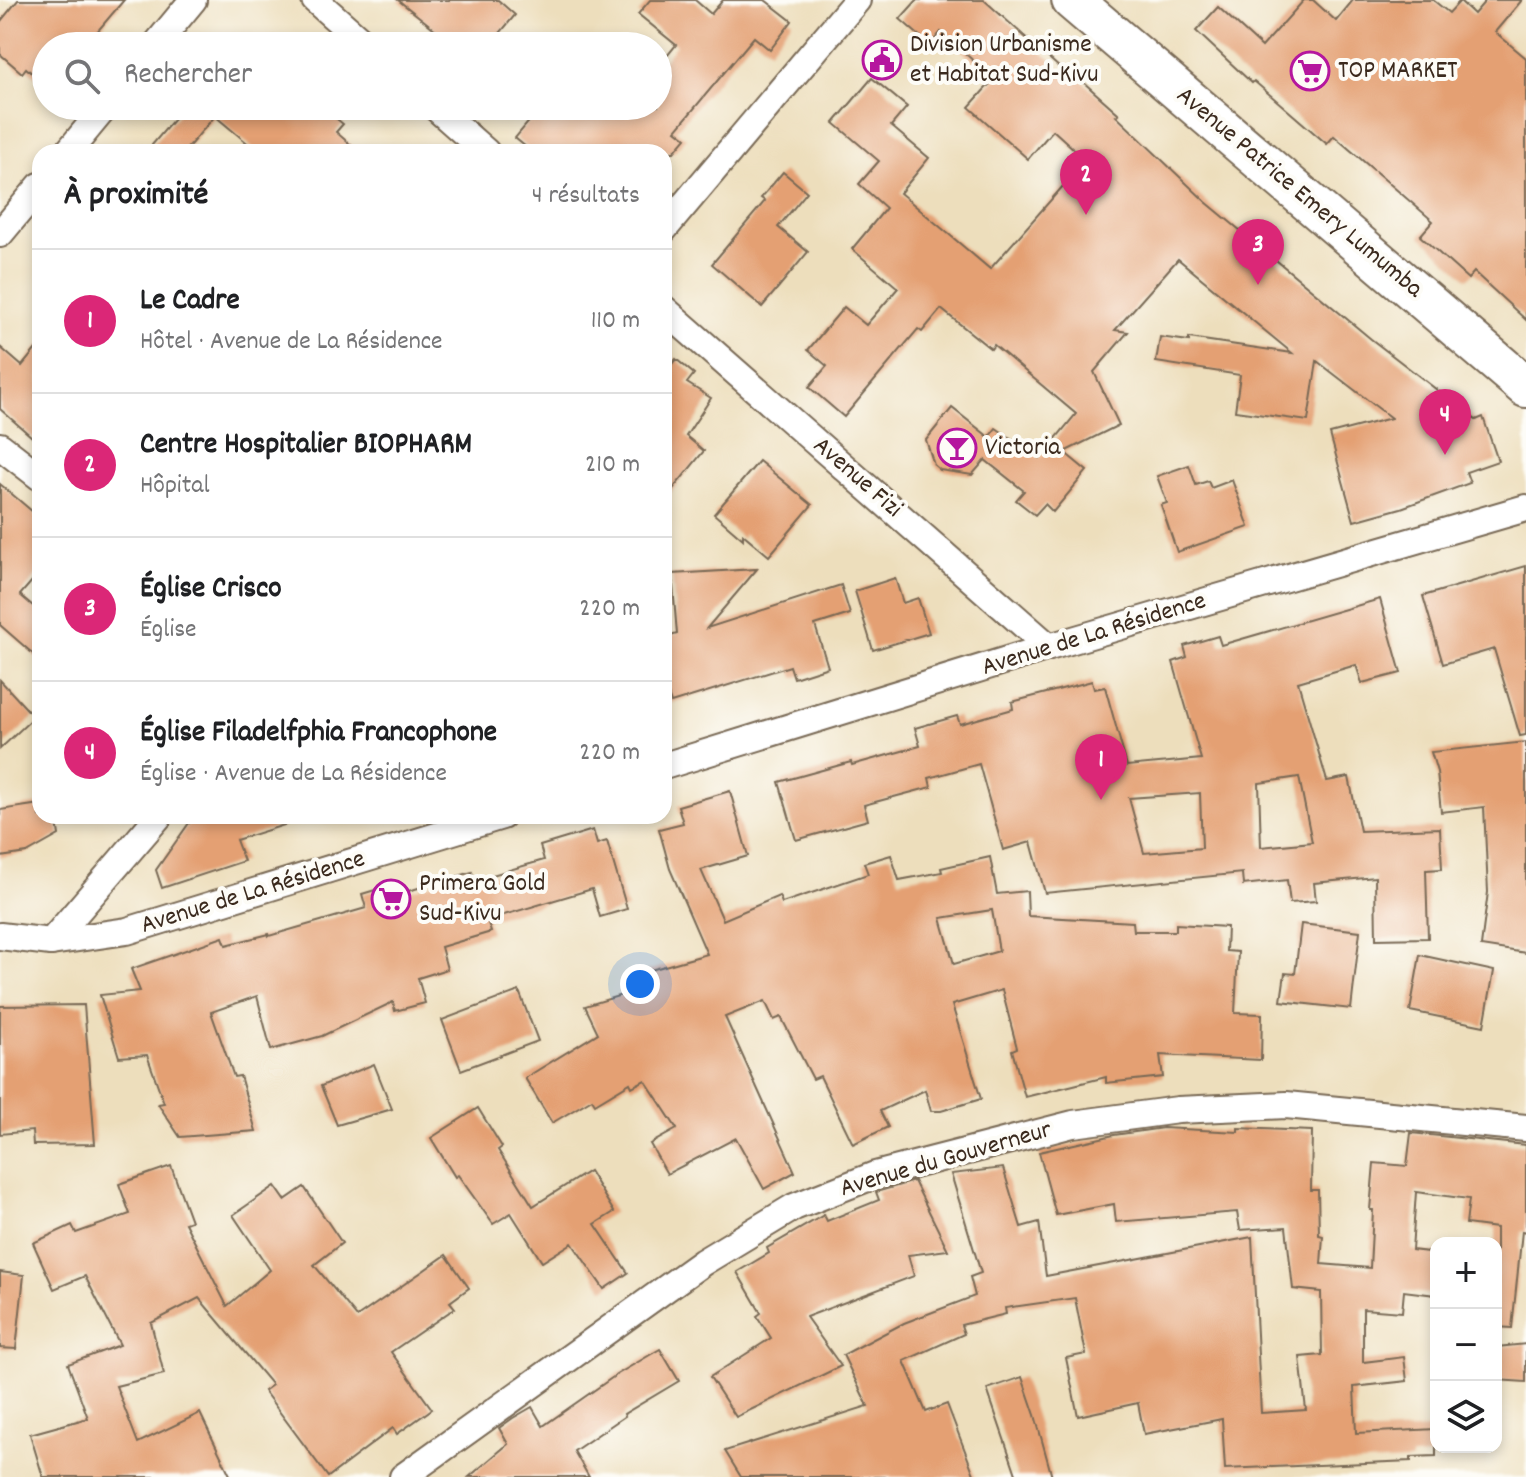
<!DOCTYPE html>
<html lang="fr">
<meta charset="utf-8">
<style>
:root{--surface:#fff;--page:#f2f2f2;--text:#202124;--muted:#757577;--line:#e0e0e0;--accent:#db2777}
body{margin:0;font-family:Dekko,sans-serif;background:var(--page);color:var(--text)}
.controls{position:absolute;right:24px;bottom:24px;display:grid;overflow:hidden;border-radius:16px;box-shadow:0 4px 12px #0003}
.controls button{width:72px;height:72px;display:grid;place-items:center;padding:0;border:0;border-bottom:2px solid var(--line);background:var(--surface);color:var(--text);font:40px sans-serif}
.you{position:absolute;left:640px;top:984px;width:28px;height:28px;margin:-20px;border:6px solid #fff;border-radius:50%;background:#1a73e8;box-shadow:0 0 0 12px #1a73e833}
.badge{display:grid;place-items:center;width:52px;height:52px;border-radius:50%;background:var(--accent);color:#fff;font-size:26px;font-weight:700}
.pin{position:absolute;translate:-50% -66px;filter:drop-shadow(0 2px 4px #0008)}
.pin::after{content:'';position:absolute;top:42px;width:28px;height:24px;background:inherit;clip-path:polygon(0 0,100% 0,50% 100%)}
.list{margin:0;padding:0;list-style:none}
h2{display:flex;justify-content:space-between;align-items:center;height:104px;margin:0;padding:0 32px;font-size:34px}
h2 small{font-size:26px;font-weight:400;color:var(--muted)}
.list li{display:grid;grid-template-columns:52px 1fr auto;gap:24px;align-items:center;box-sizing:border-box;height:144px;padding:0 32px;border-top:2px solid var(--line)}
.list b{display:block;font-size:30px;white-space:nowrap}
.list p{margin:0;font-size:26px;white-space:nowrap;color:var(--muted)}
.list em{font-size:26px;font-style:normal;color:var(--muted)}
.icon{flex:none;width:44px;height:44px;fill:none;stroke:currentColor;stroke-width:2;stroke-linecap:round;stroke-linejoin:round}
.map{position:relative;flex:none;width:1526px;height:1477px;overflow:hidden}
.search{position:absolute;background:var(--surface);box-shadow:0 4px 12px #0003;left:32px;top:32px;width:640px;height:88px;display:flex;align-items:center;gap:20px;box-sizing:border-box;padding:0 28px;border-radius:44px;color:var(--muted);font-size:30px}
.panel{position:absolute;background:var(--surface);box-shadow:0 4px 12px #0003;left:32px;top:144px;width:640px;height:680px;border-radius:24px}
.map>svg:first-child{display:block}
.building{fill:#e4a073;fill-rule:evenodd}
.lines{fill:none;stroke-linecap:round;stroke-linejoin:round}
.street-casing{stroke:#796955;stroke-width:30}
.primary-casing{stroke:#796955;stroke-width:44}
.street{stroke:#fff;stroke-width:26}
.primary{stroke:#fff;stroke-width:40}
.labels{text-anchor:middle;dominant-baseline:central;stroke-width:8;stroke-linejoin:round;paint-order:stroke}
.poi-label{font-size:26px;fill:#3b2a1e;stroke:#fdfcf7;text-anchor:start}
.street-label{font-size:26px;fill:#3b2a1e;stroke:#fdfcf7}
</style>
<div class="map">
<svg width="1526" height="1477" viewBox="0 0 1526 1477">
<rect width="100%" height="100%" fill="#fdfcf7"/>
<filter id="ink" filterUnits="userSpaceOnUse"><feTurbulence type="fractalNoise" baseFrequency=".0125" numOctaves="2"/><feDisplacementMap in="SourceGraphic" scale="16" xChannelSelector="R" yChannelSelector="G"/><feConvolveMatrix kernelMatrix="1 2 1 2 8 2 1 2 1" color-interpolation-filters="sRGB"/></filter>
<filter id="wash" filterUnits="userSpaceOnUse"><feTurbulence type="fractalNoise" baseFrequency=".006" numOctaves="4" result="noise"/><feDisplacementMap in="SourceGraphic" scale="32" xChannelSelector="R" yChannelSelector="G"/><feGaussianBlur stdDeviation="1.8" result="paint"/><feColorMatrix in="noise" values="0 0 0 0 0 0 0 0 0 0 0 0 0 0 0 0 0 1.4 0 .05"/><feComposite in="paint" operator="in"/></filter>
<g filter="url(#wash)">
<rect width="100%" height="100%" fill="#eddebc"/>
<g id="blocks">
<g class="building">
<path d="M18,0h106l-39,46h-39v39l-20,-17 -4,5 -22,-19v-32z"/>
<path d="M398,0h100l17,15 -15,18 16,13h-60z"/>
<path d="M650,0h45l16,14 12,-14h42l27,21 -22,29 -16,-13 -78,93 10,8 -12,14h-142l-17,-14 27,-32h116v-39l18,-22 -38,-31z"/>
<path d="M917,0h67l86,77 3,-4 46,41 -3,2 90,86 165,137 105,81 7,-3 15,44 -32,11 4,11 -69,25 -47,13 -24,-87 61,-16 -74,-57 -9,60 -73,-10 5,-36 -84,-13 4,-25 29,4v-3l103,15 -114,-94 -63,71 13,2 -34,40 25,53 -55,27 23,19 -34,41 -8,-8 -10,11 -19,-15 8,-9 -39,-31 -13,15 -32,-5 -6,-5 -8,-25 26,-32 37,29 7,-9 44,30 36,-44 -82,-69 -3,4 -50,-40 -19,23 -4,-3 -74,88 -35,-30 18,-21 -19,-16 36,-43 22,18 32,-37 -46,-39 34,-41 -27,-24 20,-23 -45,-38 38,-45 35,29 -16,19 38,32 -29,35 90,76 96,-109 -33,-30 -25,29 -59,-52 25,-28 -53,-47 -11,13 -30,-26z"/>
<path d="M1304,0h9l23,21 17,-21h80l16,13 11,-12 14,13 12,-14h36l-27,32 31,26v262l-52,-48 -6,7 -48,-43 13,-15 -99,-85 -7,8 -73,-63 -2,2 -56,-52 22,-24 44,40z"/>
<path d="M185,106h136l22,18 -7,8 23,20h-101l-43,-36 -31,36h-38z"/>
<path d="M783,172l24,20 -29,35 30,25 -46,55 -50,-43 53,-63 -4,-3z"/>
<path d="M40,344v100l-40,-35v-62l22,19z"/>
<path d="M676,359l18,15 -7,9 24,15 -25,38 18,15 -40,49v-132l3,2z"/>
<path d="M759,461l53,44 -43,51 -26,-22v5l-29,-25z"/>
<path d="M1189,465l7,20 12,-4 3,7 21,-8 17,47 -72,25 -16,-47 6,-2 -10,-27z"/>
<path d="M0,484l40,34v54l-20,23 20,17v48l-40,-35z"/>
<path d="M1526,566v169l-6,1 -26,-87 -51,15 -20,-68z"/>
<path d="M757,569l-50,59 134,-43 9,29 -35,11 13,42 -34,11 -4,-12 -119,37 -7,-21v-44l13,-4 -5,-60z"/>
<path d="M895,578l8,25 15,-5 11,35 -56,17 -18,-59z"/>
<path d="M1380,599l21,74 -39,10 -6,-18 -58,17 29,99 22,-4 11,54 80,-3 2,41 -16,1 2,68 -52,1 -1,-62 -61,6 2,18 -26,2 -3,-23 -44,5 -1,-12 -197,20 -14,-51 -28,8 -24,-86 -50,14 2,9 -67,18 4,15 -72,20 -17,-58 72,-20 1,3 68,-19 -5,-18 42,-12 3,8 53,-15 -1,-7 80,-21 2,8 11,-2 22,79 74,-7 -28,-97 14,-5 -3,-11 34,-10 3,9zM1299,777l13,65 -51,5 -2,-64zM1200,793l2,55 -58,5 -15,-55z"/>
<path d="M0,680l34,37 -34,32z"/>
<path d="M1526,742v211l-45,-7 7,-54 -4,-85 -43,5 -4,-40 -6,-20z"/>
<path d="M730,791l18,65 -47,14 22,50 56,-24 3,7 86,-29 -4,-11 27,-8 8,25 43,-8 -1,-4 49,-11 7,37 30,-3 1,25 105,6 1,9h42v-7l51,3 -1,24 12,1 -3,61 27,1 -1,46 -101,-5 3,22 -57,6v-6l-81,20 -13,-47 5,-2 -15,-58 -50,15 29,94 -40,12h-10l-6,-21 -45,21 8,16 -35,17 -33,-68 -7,3 -32,-62 -7,3 -9,-19 -40,16 70,155 -31,17 -28,-51 -69,36 -17,-30 27,-15 -32,-49 -13,7 -2,-4 -35,21 -3,-5 -40,24 -27,-45 73,-45 -13,-27 60,-18 -5,-15 67,-19 -37,-85 -11,-40 24,-6 -5,-17zM992,910l7,41 -45,13 -13,-46z"/>
<path d="M40,804v12h16l3,19 -32,18 -27,4v-47z"/>
<path d="M194,816h102l1,5 -61,19 8,21 -82,27 -6,-18z"/>
<path d="M593,830l4,14 10,-3 20,68 -27,8 -8,-28 -105,31 4,12 -50,15 6,22 -29,9 7,25 -30,8 -2,-9 -71,34 -51,14 -14,-54 -46,16 23,65 6,-1 16,55 -76,6 -22,-33 6,-1 -17,-48 -28,2 -19,-62 40,-4 -9,-22 92,-32 3,8 43,-11v2l97,-28 -4,-14 30,-9 3,10 77,-23 3,8 69,-20 -4,-14z"/>
<path d="M1301,924l59,7 -9,78 -70,-8 4,-28 10,1z"/>
<path d="M1420,955l74,16 -10,55 -74,-15z"/>
<path d="M519,991l19,50 -77,29 -19,-50z"/>
<path d="M84,1005l11,139 -62,1 -1,-14 -32,3v-128z"/>
<path d="M374,1064l18,45 -55,16 -16,-39z"/>
<path d="M478,1108l24,39 -4,3 35,56 56,-35 25,41 -19,12 33,49 -24,16 -32,-46 -30,19 -31,-49 -18,11 -35,-49 -3,2 -24,-39z"/>
<path d="M1163,1128l75,4v-4l74,3 -1,59h7l1,45 4,1 -2,28 49,4 3,-58h-3l4,-47 33,3 4,-33 115,12v87l-4,-1 -10,97 -16,-1v-99l-30,-4 3,-25 -53,-7 -4,58 24,3v42l-32,-4 -2,21 -39,-3v53l41,-5 3,24 -53,6 2,46 80,-4v27l-25,1v4l-186,8 -3,-50 -78,15 -6,-31 -60,13 -12,-58 20,-4 -11,-56 -70,10 1,6 -45,11 3,9 -60,27 22,51 21,-8 28,73h-234l-16,-26 143,-45 -25,-51 61,-32 71,-27 -5,-19 11,-4 -30,-99 52,-6 18,59 18,-5 7,54 206,-39 9,176 45,-3 -6,-53 22,-2 -1,-63 -28,-3 -7,-62 -46,3 -3,-18 -121,10 -2,-18 -58,11 -17,-63 75,-17z"/>
<path d="M171,1166l20,55 -6,2 42,83 43,-36 -37,-55 42,-29 10,14 19,-13 38,56 -28,22 43,52 89,-62 23,33 -19,14 5,6 -64,44 41,57 -35,25 -4,-6 -65,49 -64,-86 8,-6 -73,-87 -48,25 13,51 -48,12 22,57 62,-30 31,64h-188l-13,-43 58,-16 -20,-54 52,-19 -35,-69 -31,13 -21,-46 39,-18 4,8 54,-19 -11,-30z"/>
<path d="M914,1181l34,69 -40,5 6,21 -108,41 35,49 -105,51 -26,-40 61,-39 -14,-22 4,-3 -24,-41 32,-19 -2,-5 57,-33 3,6 52,-21 -3,-8z"/>
<path d="M0,1272l24,3 -8,74 -16,-1z"/>
<path d="M1526,1344v38l-30,-2 1,-33z"/>
<path d="M660,1349l19,32 -55,33 1,2 -51,35 15,26h-120l39,-33 -9,-16 14,-10 19,-11 11,19 73,-51z"/>
<path d="M1022,1377l13,38 17,62h-35l-30,-88z"/>
</g>
</g>
</g>
<g filter="url(#ink)">
<use href="#blocks" fill-opacity="0" stroke="#796955" stroke-width="2"/>
<g class="lines">
<g class="street-casing">
<g id="street">
<path d="M315,0l52,46"/>
<path d="M155,46l38,-46"/>
<path d="M434,106l52,46"/>
<path d="M68,152l38,-46"/>
<path d="M664,229l193,-229"/>
<path d="M0,234l40,-48"/>
<path d="M664,309l385,338"/>
<path d="M0,446l40,31"/>
<path d="M664,766l385,-119 477,-139"/>
<path d="M0,936l51,6 76,-11 375,-115"/>
<path d="M51,942l108,-126"/>
<path d="M403,1477l300,-215 91,-55 81,-32 198,-51 105,-14 108,-5 240,23"/>
</g>
</g>
<g class="primary-casing">
<path id="primary" d="M1072,0l454,387"/>
</g>
<use href="#street" class="street"/>
<use href="#primary" class="primary"/>
</g>
</g>
<defs>
<g id="civic-ring" transform="scale(2)"><circle r="9.5" fill="#fdfcf7" stroke="#b5179e" stroke-width="1.5"/><path d="M-.6-6.5H3V-4.5H.6V-3L4-1V1h2V6H-6V1h2V-1L-.6-3ZM-1.2 2.5V6h2.4V2.5Z" fill="#b5179e"/></g>
<g id="supermarket-ring" transform="scale(2)"><circle r="9.5" fill="#fdfcf7" stroke="#b5179e" stroke-width="1.5"/><path d="M-6-5.5h2.5l.6 2H6L4.5 2H-2.5L-4.4-4H-6ZM-1.5 3.2a1.3 1.3 0 1 0 .1 0ZM3 3.2a1.3 1.3 0 1 0 .1 0Z" fill="#b5179e"/></g>
<g id="bar-ring" transform="scale(2)"><circle r="9.5" fill="#fdfcf7" stroke="#b5179e" stroke-width="1.5"/><path d="M-6-5H6L.8 .8V4.5H3.5V6h-7V4.5H-.8V.8Z" fill="#b5179e"/></g>
</defs>
<g fill-rule="evenodd">
<use href="#civic-ring" x="882" y="60"/>
<use href="#supermarket-ring" x="1310" y="71"/>
<use href="#bar-ring" x="957" y="448"/>
<use href="#supermarket-ring" x="391" y="899"/>
</g>
<g class="labels">
<g class="poi-label">
<text x="910" y="45">Division Urbanisme<tspan x="910" dy="30">et Habitat Sud-Kivu</tspan></text>
<text x="1338" y="71">TOP MARKET</text>
<text x="985" y="448">Victoria</text>
<text x="419" y="884">Primera Gold<tspan x="419" dy="30">Sud-Kivu</tspan></text>
</g>
<g class="street-label">
<text transform="translate(1299 193) rotate(40)">Avenue Patrice Emery Lumumba</text>
<text transform="translate(857 478) rotate(41)">Avenue Fizi</text>
<text transform="translate(1094 635) rotate(-17)">Avenue de La Résidence</text>
<text transform="translate(253 893) rotate(-17)">Avenue de La Résidence</text>
<text transform="translate(946 1160) rotate(-16)">Avenue du Gouverneur</text>
</g>
</g>
</svg>
<div class="controls">
<button>+</button>
<button>−</button>
<button><svg class="icon" aria-label="layers" viewBox="0 0 24 24"><path d="M12 4l9 5-9 5-9-5zM3 14l9 5 9-5"/></svg></button>
</div>
<div class="you"></div>
<div class="pin badge" style="left:1101px;top:800px">1</div>
<div class="pin badge" style="left:1086px;top:215px">2</div>
<div class="pin badge" style="left:1258px;top:285px">3</div>
<div class="pin badge" style="left:1445px;top:455px">4</div>
<div class="search"><svg class="icon" aria-label="search" viewBox="0 0 24 24"><circle cx="10" cy="10" r="6"/><path d="M15 15l6 6"/></svg>Rechercher</div>
<section class="panel">
<h2>À proximité<small>4 résultats</small></h2>
<ul class="list">
<li><span class="badge">1</span><div><b>Le Cadre</b><p>Hôtel · Avenue de La Résidence</p></div><em>110 m</em></li>
<li><span class="badge">2</span><div><b>Centre Hospitalier BIOPHARM</b><p>Hôpital</p></div><em>210 m</em></li>
<li><span class="badge">3</span><div><b>Église Crisco</b><p>Église</p></div><em>220 m</em></li>
<li><span class="badge">4</span><div><b>Église Filadelfphia Francophone</b><p>Église · Avenue de La Résidence</p></div><em>220 m</em></li>
</ul>
</section>
</div>
